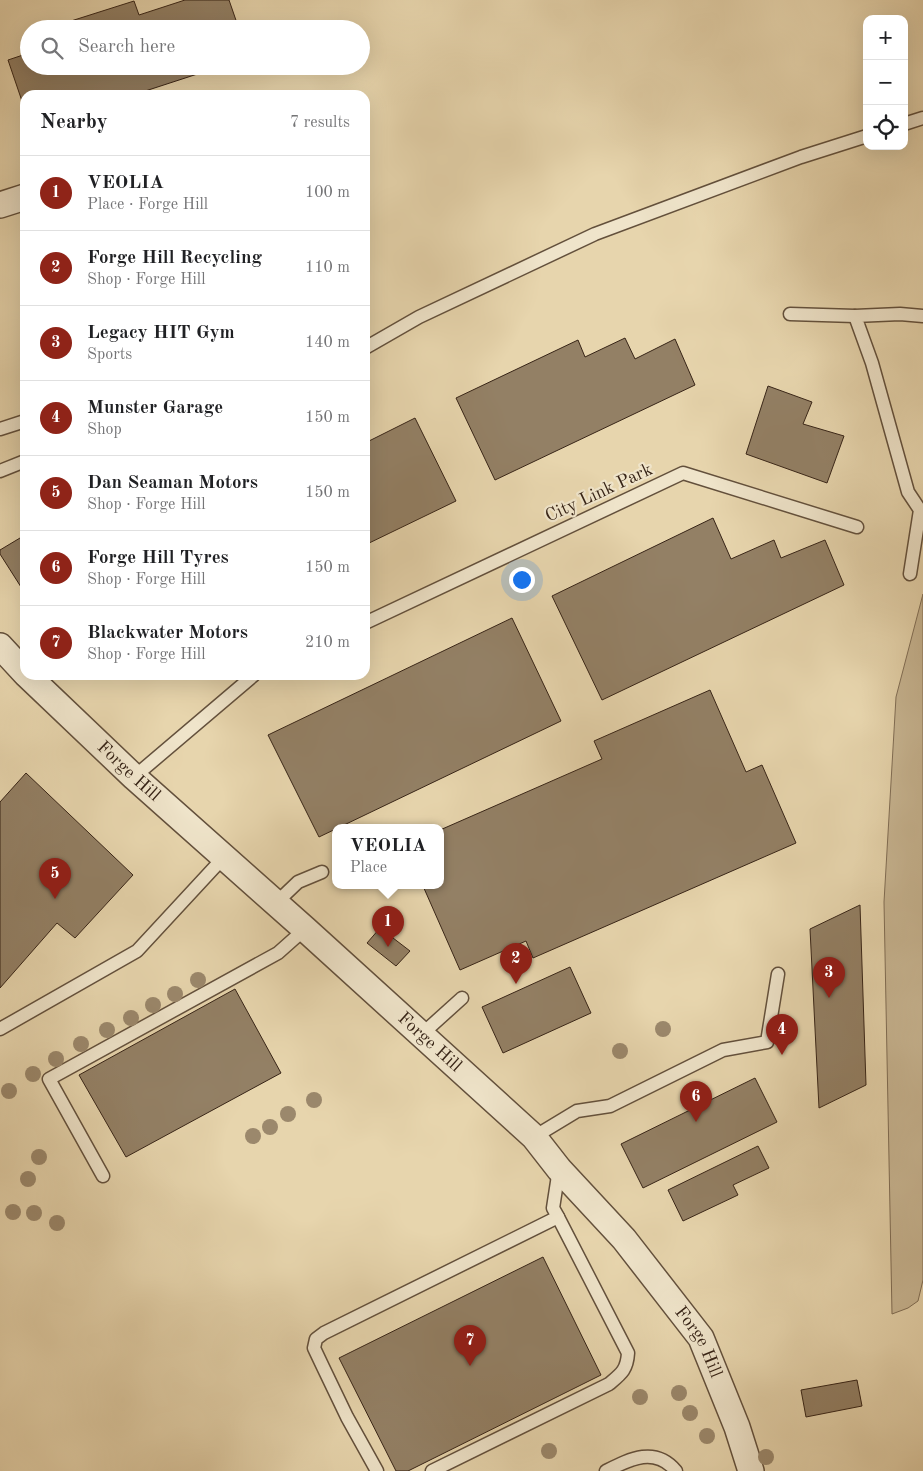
<!DOCTYPE html>
<meta charset="utf-8">
<style>
:root{--surface:#fff;--page:#f6f6f6;--text:#202124;--muted:#757577;--line:#e0e0e0;--accent:#8f2418}
body{margin:0;font-family:"Old Standard TT",serif;background:var(--page);color:var(--text)}
.controls{position:absolute;right:15px;top:15px;display:grid;overflow:hidden;border-radius:10px;box-shadow:0 5px 20px #0002}
.controls button{width:45px;height:45px;display:grid;place-items:center;padding:0;border:0;border-bottom:1px solid var(--line);background:var(--surface);color:var(--text);font:25px sans-serif}
.you{position:absolute;left:521px;top:579px;width:18px;height:18px;margin:-12px;border:4px solid #fff;border-radius:50%;background:#1a73e8;box-shadow:0 0 0 8px #1a73e833}
.badge{display:grid;place-items:center;width:32px;height:32px;border-radius:50%;background:var(--accent);color:#fff;font-size:16px;font-weight:700}
.pin{position:absolute;translate:-50% -41px;filter:drop-shadow(0 1px 2px #0008)}
.pin::after{content:'';position:absolute;top:26px;width:18px;height:15px;background:inherit;clip-path:polygon(0 0,100% 0,50% 100%)}
.popup{position:absolute;left:332px;top:824px;width:112px;height:65px;box-sizing:border-box;display:grid;place-content:center;border-radius:10px;background:var(--surface);filter:drop-shadow(0 1px 4px #0005);font-size:16px;white-space:nowrap;color:var(--muted)}
.popup b{font-size:19px;color:var(--text)}
.popup::after{content:'';position:absolute;left:50%;top:100%;margin-left:-10px;border:10px solid transparent;border-top-color:var(--surface)}
.list{margin:0;padding:0;list-style:none}
h2{display:flex;justify-content:space-between;align-items:center;height:65px;margin:0;padding:0 20px;font-size:21px}
h2 small{font-size:16px;font-weight:400;color:var(--muted)}
.list li{display:grid;grid-template-columns:32px 1fr auto;gap:15px;align-items:center;box-sizing:border-box;height:75px;padding:0 20px;border-top:1px solid var(--line)}
.list b{display:block;font-size:19px;white-space:nowrap}
.list p{margin:0;font-size:16px;white-space:nowrap;color:var(--muted)}
.list em{font-size:16px;font-style:normal;color:var(--muted)}
.icon{flex:none;width:28px;height:28px;fill:none;stroke:currentColor;stroke-width:2;stroke-linecap:round;stroke-linejoin:round}
.map{position:relative;flex:none;width:923px;height:1471px;overflow:hidden}
.search{position:absolute;background:var(--surface);box-shadow:0 5px 20px #0002;left:20px;top:20px;width:350px;height:55px;display:flex;align-items:center;gap:12px;box-sizing:border-box;padding:0 18px;border-radius:28px;color:var(--muted);font-size:19px}
.panel{position:absolute;background:var(--surface);box-shadow:0 5px 20px #0002;left:20px;top:90px;width:350px;height:590px;border-radius:15px}
.map>svg:first-child{display:block}
.green{fill:#c9b794;stroke:#806e56}
.building{fill:#938065;stroke:#372417}
.lines{fill:none;stroke-linecap:round;stroke-linejoin:round}
.service-casing{stroke:#63503c;stroke-width:15}
.minor-casing{stroke:#63503c;stroke-width:28}
.service{stroke:#efe4ca;stroke-width:12}
.minor{stroke:#efe4ca;stroke-width:25}
.tree{fill:#9b886c}
.labels{text-anchor:middle;dominant-baseline:central;stroke-width:4.5;stroke-linejoin:round;paint-order:stroke}
.street-label{font-size:18px;fill:#372417;stroke:#efe4ca}
</style>
<div class="map">
<svg width="923" height="1471" viewBox="0 0 923 1471">
<rect width="100%" height="100%" fill="#e7d5ad"/>
<filter id="stains"><feTurbulence type="fractalNoise" baseFrequency=".004" numOctaves="4"/><feColorMatrix values="0 0 0 0 .2 0 0 0 0 .09 0 0 0 0 .02 0 0 0 .5 -.17"/></filter>
<radialGradient id="worn" r=".72"><stop offset=".6" stop-color="#630" stop-opacity="0"/><stop offset="1" stop-color="#630" stop-opacity=".3"/></radialGradient>
<path class="green" d="M923,594v686l-5,21 -10,7 -16,6 -8,-412 12,-205z"/>
<g class="building">
<path d="M185,0h44l10,29h-165l-3,-8 63,-20 5,14z"/>
<path d="M29,53v13h193l-89,29h-108v15l-17,-50z"/>
<path d="M625,338l10,21 40,-20 20,46 -200,95 -39,-82 122,-58 7,17z"/>
<path d="M768,386l44,16 -9,22 41,12 -17,47 -81,-29z"/>
<path d="M415,418l41,83 -91,44v-102z"/>
<path d="M713,518l18,41 43,-19 7,18 44,-18 19,45 -242,115 -50,-104z"/>
<path d="M25,535v50l-4,2 -21,-33v-4z"/>
<path d="M512,618l49,103 -242,116 -51,-102z"/>
<path d="M710,690l36,82 16,-7 34,78 -263,115 -7,-17 -66,29 -37,-84h17v-56l162,-71 -8,-18z"/>
<path d="M26,773l107,102 -58,63 -18,-15 -57,65v-186z"/>
<path d="M860,905l6,180 -47,23 -9,-179z"/>
<path d="M380,928l30,23 -14,15 -29,-23z"/>
<path d="M570,967l21,46 -88,40 -21,-46z"/>
<path d="M235,989l46,84 -155,84 -47,-82z"/>
<path d="M755,1078l22,44 -134,66 -22,-44z"/>
<path d="M758,1146l11,22 -36,17 5,10 -55,26 -15,-31z"/>
<path d="M543,1257l58,118 -193,96h-12l-57,-113z"/>
<path d="M857,1380l5,26 -56,11 -5,-27z"/>
</g>
<g class="lines">
<g class="service-casing">
<g id="service">
<path d="M904,124l19,-6"/>
<path d="M790,314l65,2"/>
<path d="M365,348l54,-31 176,-83 206,-77 66,-21"/>
<path d="M0,429l25,-8"/>
<path d="M0,471l25,-10"/>
<path d="M910,574l10,-64 -12,-18 -36,-129 -17,-47 45,-2 23,2"/>
<path d="M365,623l318,-150 174,54"/>
<path d="M134,777l120,-102"/>
<path d="M276,903l22,-21 24,-10"/>
<path d="M0,1029l137,-78 87,-94"/>
<path d="M421,1035l41,-37"/>
<path d="M534,1137l43,-26 33,-5 113,-56 44,-8 11,-68"/>
<path d="M103,1176l-54,-97 229,-126 27,-24"/>
<path d="M377,1471l-30,-54 -24,-50 -9,-19 2,-9 8,-6 234,-116 -5,-9 6,-39"/>
<path d="M432,1471l177,-87c12,-10 18,-14 19,-31l-70,-136"/>
<path d="M606,1471c24,-12 49,-25 70,0"/>
</g>
</g>
<g class="minor-casing">
<g id="minor">
<path d="M0,205l25,-8"/>
<path d="M0,646l25,27"/>
<path id="s1" d="M27,675l107,102 171,152 229,208 25,32 65,70 77,99 36,89 14,44"/>
</g>
</g>
<use href="#service" class="service"/>
<use href="#minor" class="minor"/>
</g>
<g class="tree">
<circle cx="198" cy="980" r="8"/>
<circle cx="175" cy="994" r="8"/>
<circle cx="153" cy="1005" r="8"/>
<circle cx="131" cy="1018" r="8"/>
<circle cx="663" cy="1029" r="8"/>
<circle cx="107" cy="1030" r="8"/>
<circle cx="81" cy="1044" r="8"/>
<circle cx="620" cy="1051" r="8"/>
<circle cx="56" cy="1059" r="8"/>
<circle cx="33" cy="1074" r="8"/>
<circle cx="9" cy="1091" r="8"/>
<circle cx="314" cy="1100" r="8"/>
<circle cx="288" cy="1114" r="8"/>
<circle cx="270" cy="1127" r="8"/>
<circle cx="253" cy="1136" r="8"/>
<circle cx="39" cy="1157" r="8"/>
<circle cx="28" cy="1179" r="8"/>
<circle cx="13" cy="1212" r="8"/>
<circle cx="34" cy="1213" r="8"/>
<circle cx="57" cy="1223" r="8"/>
<circle cx="679" cy="1393" r="8"/>
<circle cx="640" cy="1397" r="8"/>
<circle cx="690" cy="1413" r="8"/>
<circle cx="707" cy="1436" r="8"/>
<circle cx="549" cy="1451" r="8"/>
<circle cx="766" cy="1457" r="8"/>
</g>
<g class="labels">
<g class="street-label">
<text transform="translate(599 493) rotate(-25)">City Link Park</text>
<text stroke="none"><textPath href="#s1" startOffset="140">Forge Hill</textPath></text>
<text stroke="none"><textPath href="#s1" startOffset="545">Forge Hill</textPath></text>
<text stroke="none"><textPath href="#s1" startOffset="950">Forge Hill</textPath></text>
</g>
</g>
<rect width="100%" height="100%" filter="url(#stains)"/>
<rect width="100%" height="100%" fill="url(#worn)"/>
</svg>
<div class="controls">
<button>+</button>
<button>−</button>
<button><svg class="icon" aria-label="locate" viewBox="0 0 24 24"><circle cx="12" cy="12" r="6"/><path d="M12 2v4M12 18v4M2 12h4M18 12h4"/></svg></button>
</div>
<div class="you"></div>
<div class="pin badge" style="left:388px;top:947px">1</div>
<div class="popup"><b>VEOLIA</b>Place</div>
<div class="pin badge" style="left:516px;top:984px">2</div>
<div class="pin badge" style="left:829px;top:998px">3</div>
<div class="pin badge" style="left:782px;top:1055px">4</div>
<div class="pin badge" style="left:55px;top:899px">5</div>
<div class="pin badge" style="left:696px;top:1122px">6</div>
<div class="pin badge" style="left:470px;top:1366px">7</div>
<div class="search"><svg class="icon" aria-label="search" viewBox="0 0 24 24"><circle cx="10" cy="10" r="6"/><path d="M15 15l6 6"/></svg>Search here</div>
<section class="panel">
<h2>Nearby<small>7 results</small></h2>
<ul class="list">
<li><span class="badge">1</span><div><b>VEOLIA</b><p>Place · Forge Hill</p></div><em>100 m</em></li>
<li><span class="badge">2</span><div><b>Forge Hill Recycling</b><p>Shop · Forge Hill</p></div><em>110 m</em></li>
<li><span class="badge">3</span><div><b>Legacy HIT Gym</b><p>Sports</p></div><em>140 m</em></li>
<li><span class="badge">4</span><div><b>Munster Garage</b><p>Shop</p></div><em>150 m</em></li>
<li><span class="badge">5</span><div><b>Dan Seaman Motors</b><p>Shop · Forge Hill</p></div><em>150 m</em></li>
<li><span class="badge">6</span><div><b>Forge Hill Tyres</b><p>Shop · Forge Hill</p></div><em>150 m</em></li>
<li><span class="badge">7</span><div><b>Blackwater Motors</b><p>Shop · Forge Hill</p></div><em>210 m</em></li>
</ul>
</section>
</div>
